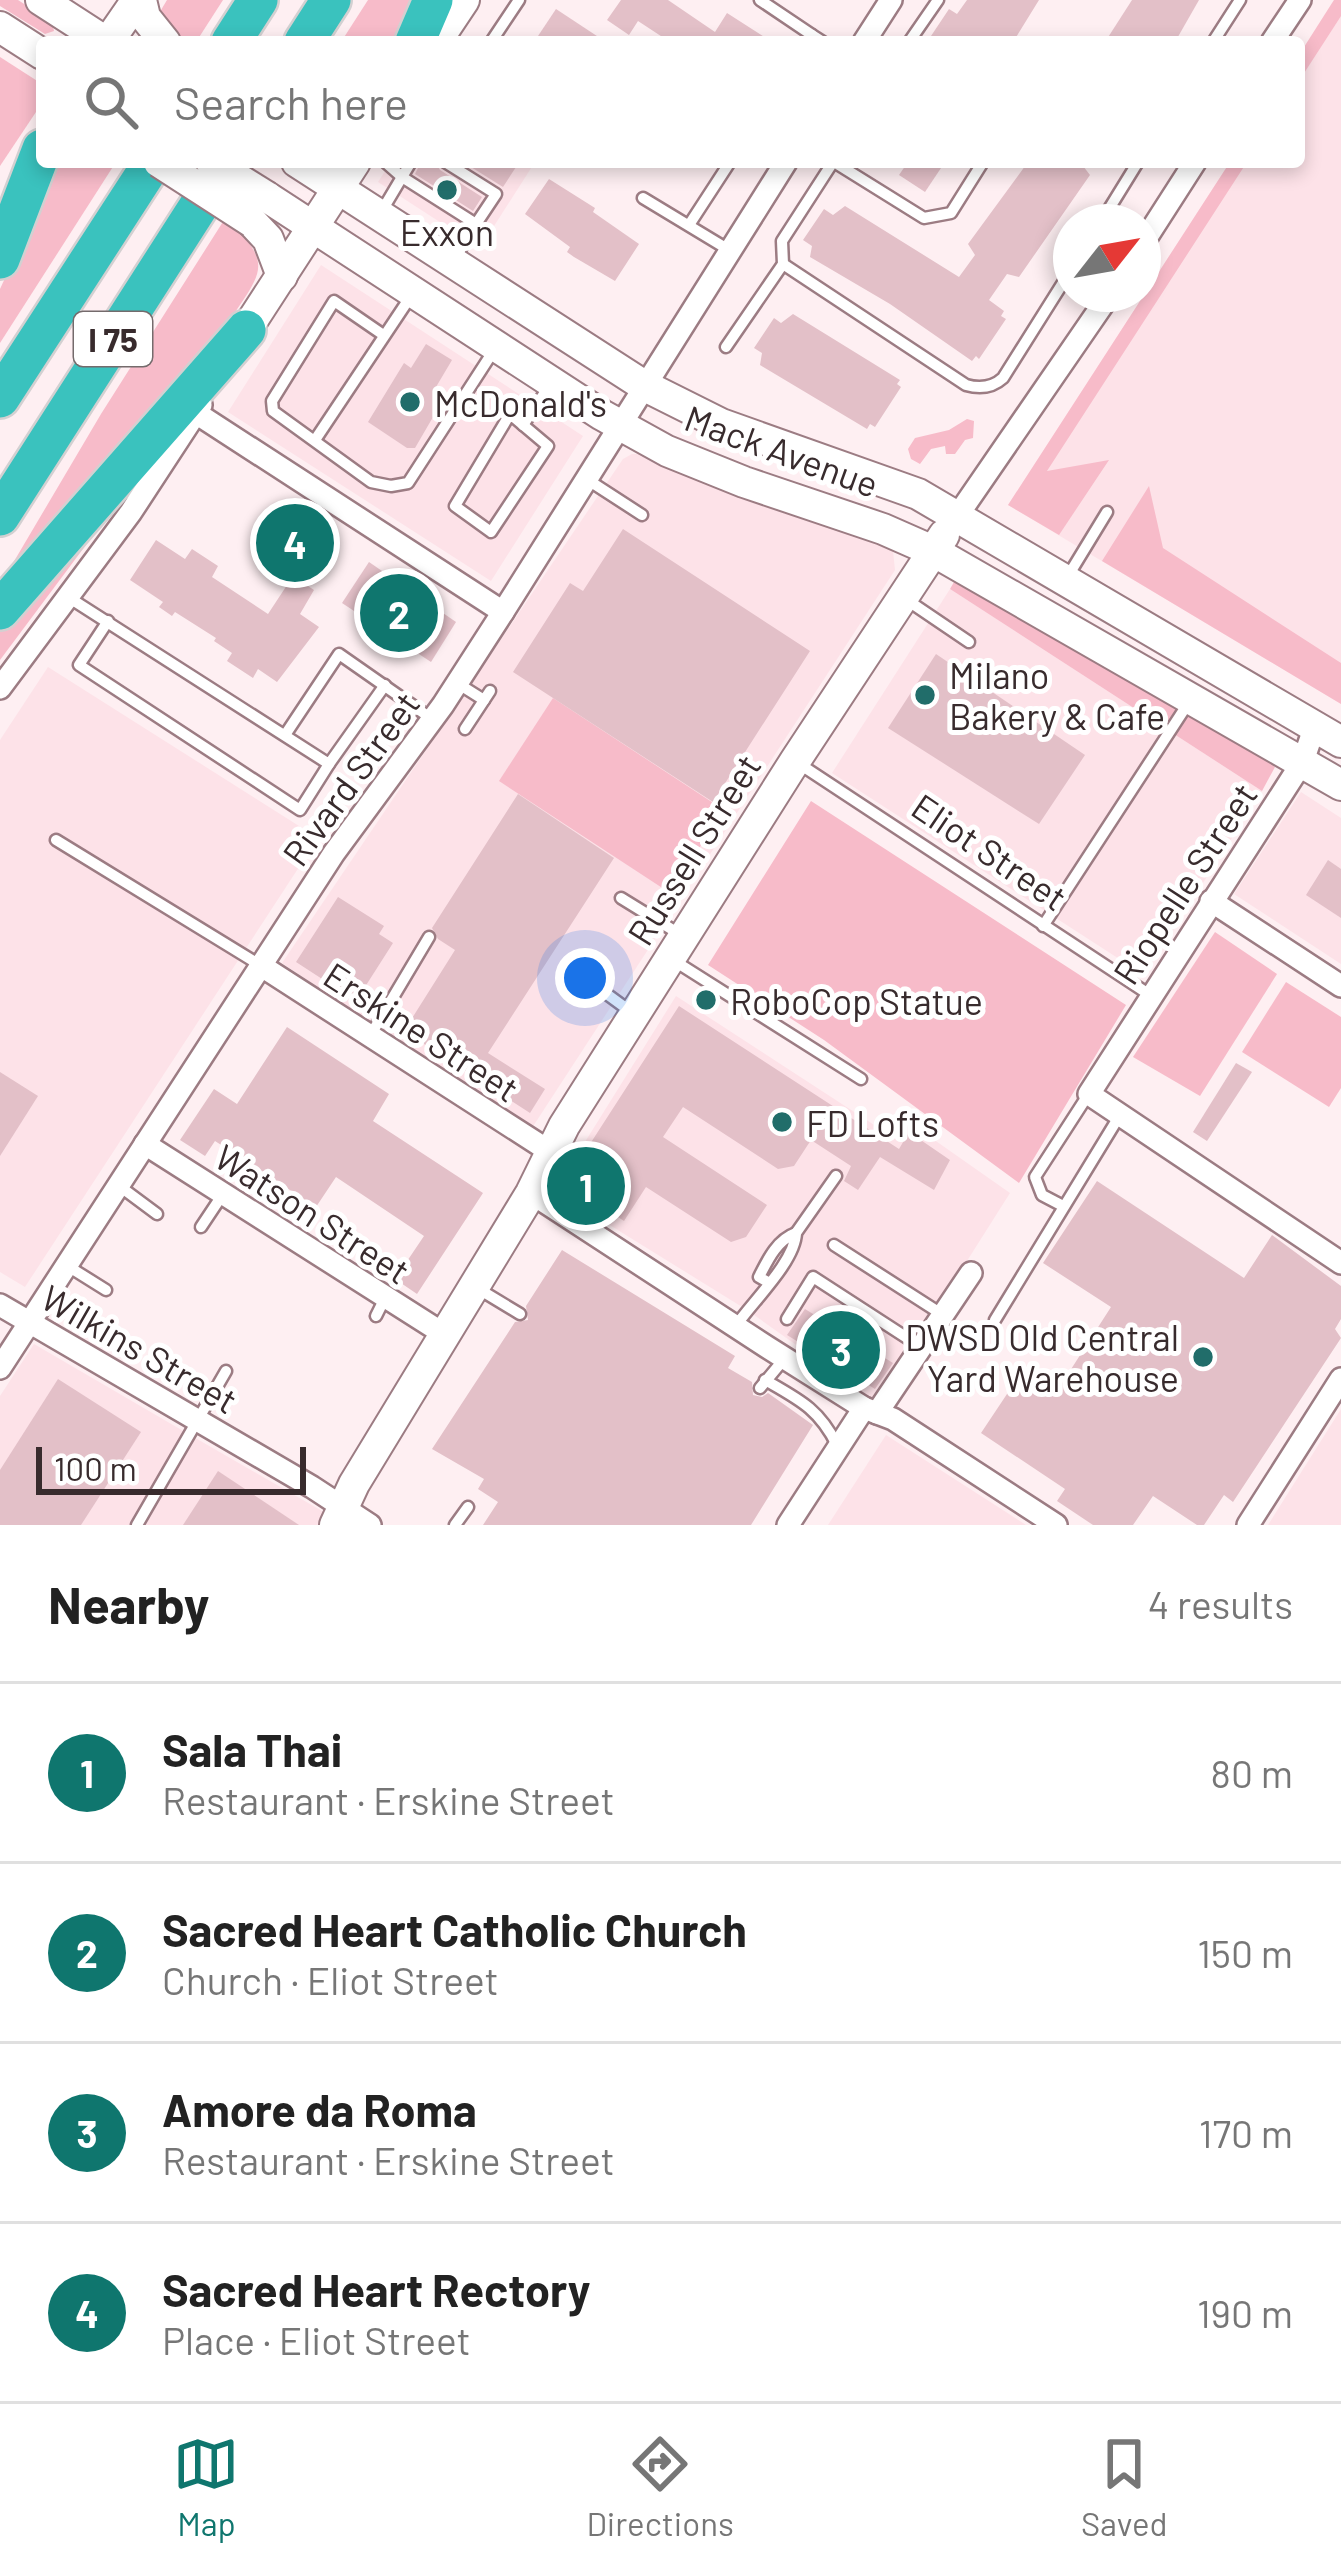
<!DOCTYPE html>
<meta charset="utf-8">
<style>
:root{--surface:#fff;--page:#f2f2f2;--text:#222;--muted:#767676;--line:#e0e0e0;--accent:#0f766e}
body{margin:0;font-family:Barlow,sans-serif;background:var(--page);color:var(--text)}
.compass{position:absolute;left:1053px;top:204px;width:108px;height:108px;border-radius:50%;background:var(--surface);box-shadow:0 6px 18px #0003;rotate:59deg}
.scale{position:absolute;left:36px;bottom:30px;width:270px;box-sizing:border-box;padding-left:12px;border:6px solid #382b2d;border-top:0;font-size:33px;line-height:42px;white-space:nowrap;color:#382b2d;-webkit-text-stroke:9px #fff;paint-order:stroke}
.you{position:absolute;left:585px;top:978px;width:42px;height:42px;margin:-30px;border:9px solid #fff;border-radius:50%;background:#1a73e8;box-shadow:0 0 0 18px #1a73e833}
.badge{display:grid;place-items:center;width:78px;height:78px;border-radius:50%;background:var(--accent);color:#fff;font-size:39px;font-weight:700}
.pin{position:absolute;translate:-50% -50%;border:6px solid #fff;box-shadow:0 3px 12px #0006}
.list{margin:0;padding:0;list-style:none}
h2{display:flex;justify-content:space-between;align-items:center;height:156px;margin:0;padding:0 48px;font-size:51px}
h2 small{font-size:39px;font-weight:400;color:var(--muted)}
.list li{display:grid;grid-template-columns:78px 1fr auto;gap:36px;align-items:center;box-sizing:border-box;height:180px;padding:0 48px;border-top:3px solid var(--line)}
.list b{display:block;font-size:45px;white-space:nowrap}
.list p{margin:0;font-size:39px;white-space:nowrap;color:var(--muted)}
.list em{font-size:39px;font-style:normal;color:var(--muted)}
.icon{flex:none;width:66px;height:66px;fill:none;stroke:currentColor;stroke-width:2;stroke-linecap:round;stroke-linejoin:round}
.map{position:relative;flex:none;width:1341px;height:1525px;overflow:hidden}
.search{position:absolute;background:var(--surface);box-shadow:0 6px 18px #0003;left:36px;right:36px;top:36px;height:132px;display:flex;align-items:center;gap:30px;box-sizing:border-box;padding:0 42px;border-radius:12px;color:var(--muted);font-size:45px}
.sheet{height:876px;background:var(--surface)}
nav{display:flex;justify-content:space-around;align-items:center;box-sizing:border-box;height:168px;border-top:3px solid var(--line);background:var(--surface);font-size:33px;color:var(--muted)}
nav a{display:grid;justify-items:center;gap:6px}
nav .on{color:var(--accent)}
.map>svg:first-child{display:block}
.built{fill:#fde2e8}
.green{fill:#f7bbc9}
.building{fill:#e3c0c8}
.lines{fill:none;stroke-linecap:round;stroke-linejoin:round}
.lane-casing{stroke:#9c7c83;stroke-width:15}
.street-casing{stroke:#9c7c83;stroke-width:26}
.secondary-casing{stroke:#9c7c83;stroke-width:34}
.highway-casing{stroke:#d3d0d1;stroke-width:44}
.lane{stroke:#fff;stroke-width:10}
.street{stroke:#fff;stroke-width:21}
.secondary{stroke:#fff;stroke-width:30}
.highway{stroke:#3ac2be;stroke-width:39}
.secondary-bridge-casing{stroke:#9c7c83;stroke-width:34;stroke-linecap:butt}
.secondary-bridge{stroke:#fff;stroke-width:30}
.poi-dot{fill:#216d6a;stroke:#fff;stroke-width:4.5}
.labels{text-anchor:middle;dominant-baseline:central;stroke-width:10;stroke-linejoin:round;paint-order:stroke}
.shield{fill:#fff;stroke:#746b6c;stroke-width:3}
.shield-label{font-size:33px;font-weight:bold;fill:#382b2d}
.poi-label{font-size:36px;fill:#382b2d;stroke:#fff;text-anchor:start}
.street-label{font-size:36px;fill:#382b2d;stroke:#fff}
</style>
<div class="map">
<svg width="1341" height="1525" viewBox="0 0 1341 1525">
<rect width="100%" height="100%" fill="#feeff2"/>
<g class="built">
<path d="M1334,0h7v704l-333,-199 222,-343h69v-107z"/>
<path d="M391,162h144l-55,86 -102,-66z"/>
<path d="M321,265l262,171 -92,145 -263,-169z"/>
<path d="M632,454h14l241,88 6,9 2,19 -365,561 -248,-168 341,-504z"/>
<path d="M950,589l312,202 -118,184 -312,-202z"/>
<path d="M48,667l270,171 -293,449 -25,-15v-532z"/>
<path d="M1301,792l40,26v146l-107,-70z"/>
<path d="M676,996l212,138 25,-9 97,68 -124,196 -12,11 -127,-90 -181,-112 -6,-16z"/>
<path d="M34,1344l151,88 144,83 -7,10h-322v-129z"/>
<path d="M1341,1409v116h-73z"/>
<path d="M886,1435l140,90h-198z"/>
</g>
<g class="green">
<path d="M0,0h18l34,22 2,9 -9,3 -45,-28z"/>
<path d="M167,0h56l-27,42h-12l-18,-13 -5,-19z"/>
<path d="M368,0h56l-21,42h-62z"/>
<path d="M1334,0h7v16l-42,65v-26z"/>
<path d="M0,57l42,27v19l-42,63z"/>
<path d="M59,162h57l-116,181v-54z"/>
<path d="M1230,162h17l-200,309 62,-11 -50,75 -51,-30z"/>
<path d="M226,217c48,49 37,52 2,106l-228,262 101,-171z"/>
<path d="M967,419l7,2 -1,17 -8,2 -10,14h-9l-1,-8 -14,3 -11,15 -9,-5 -3,-10 7,-11 34,-8z"/>
<path d="M1149,486l14,62 178,115v41l-239,-143z"/>
<path d="M127,490l-127,170v-34z"/>
<path d="M954,582l313,178 8,7 -13,24 -312,-202z"/>
<path d="M553,698l171,112 -54,83 -171,-112z"/>
<path d="M811,801l315,204 -107,178 -195,-143 -116,-75z"/>
<path d="M1215,932l62,42 -77,122 -67,-39z"/>
<path d="M1286,982l55,35v71l-12,19 -87,-55z"/>
</g>
<g class="building">
<path d="M621,0h47l47,32 12,-19 45,29h-102l-32,-21 -9,14 -22,-15z"/>
<path d="M967,0h72l-26,42h-86l22,-33 8,5z"/>
<path d="M1132,0h67l-24,42h-70z"/>
<path d="M556,9l50,33h-72z"/>
<path d="M421,162h14l5,8 42,27 -9,14 -58,-37z"/>
<path d="M463,162h45l8,5 -13,20z"/>
<path d="M908,162h37l-20,30 -26,-17z"/>
<path d="M1028,162h52l10,13 -71,102 -12,-3 -18,26 15,11 -3,5 5,3 -27,40 -3,-3 -4,5 -82,-57 -80,-47 2,-11 -9,-6 21,-31 9,6 12,-9 114,71 16,-22 -7,-11z"/>
<path d="M549,179l46,29 -2,4 46,32 -24,37 -41,-24 -7,-5 3,-5 -45,-33z"/>
<path d="M793,314l107,66 -3,4 4,3 -26,40 -5,-3 -3,5 -107,-64 2,-12 -8,-5 20,-30 7,5z"/>
<path d="M426,344l26,16 -16,27 11,6 -32,55h-8l-39,-26 36,-59 7,5z"/>
<path d="M295,513l27,17 -30,47 -27,-16z"/>
<path d="M623,529l187,122 -97,151 -200,-130 57,-89 13,8z"/>
<path d="M156,540l29,19 7,-10 26,17 -6,11 56,37 25,-38 21,14 -14,24 19,13 -42,55 -19,-13 -5,9 -26,-17 5,-8 -18,-12 2,-3 -41,-26 -3,4 -13,-9 4,-5 -33,-22z"/>
<path d="M369,562l87,60 -25,40 -89,-59z"/>
<path d="M936,654l149,101 -46,69 -151,-96z"/>
<path d="M518,794l96,64 -126,195 57,36 -15,24 -126,-82 51,-81 -17,-11 -6,-11z"/>
<path d="M1328,860l13,9v49l-35,-23z"/>
<path d="M338,897l46,29 -5,8 14,9 -37,58 -60,-39z"/>
<path d="M679,1006l220,143 10,-17 41,28 -16,30 -54,-33 -22,33 -14,-9 7,-15 -40,-26 -17,26 -16,3 -95,-62 -20,30 104,68 -21,32 -15,5 -85,-55 -22,34 -49,-32 19,-29 -4,-16z"/>
<path d="M287,1027l102,67 -16,27 110,72 -66,101 -22,-15 29,-43 -88,-59 -20,30 -101,-66 -10,15 -25,-16 34,-51 23,15z"/>
<path d="M1236,1063l16,9 -45,69 -14,-9z"/>
<path d="M0,1072l38,24 -38,60z"/>
<path d="M1097,1181l147,97 28,-43 69,51v33l-6,10 6,9 -108,164 -9,-7 -20,30h-7l-44,-29 -20,29h-40l-36,-24 8,-12 -84,-56 32,-48 12,9 12,-17 20,14 54,-84 -68,-44z"/>
<path d="M562,1250l173,106 -7,12 24,14 1,13 9,2 6,-4 45,32 -62,100h-268l15,-23 -20,-13 6,-10 -52,-30 83,-127 13,-2 -2,-14z"/>
<path d="M805,1309l88,54 -18,26 -88,-54z"/>
<path d="M58,1379l83,53 -60,93h-81v-55z"/>
<path d="M218,1471l81,54h-116z"/>
</g>
<g class="lines">
<g class="lane-casing">
<g id="lane">
<path d="M760,0l52,35"/>
<path d="M491,42l28,-42"/>
<path d="M808,42l4,-7 11,7"/>
<path d="M909,42l29,-42"/>
<path d="M1213,42l27,-42"/>
<path d="M385,162l17,15 9,-15"/>
<path d="M445,162l51,32 -20,30"/>
<path d="M834,162l90,56 27,-5 32,-51"/>
<path d="M643,198l86,52"/>
<path d="M380,214l22,-37 74,47 -22,36"/>
<path d="M1101,222l37,-60"/>
<path d="M689,225l41,-63"/>
<path d="M783,264l183,121c14,4 26,3 37,-7l68,-108"/>
<path d="M382,334l-48,-33 -62,100 1,10 98,71 20,4 17,-3 88,-136"/>
<path d="M726,347l57,-83 -1,-23 51,-79"/>
<path d="M510,414l38,32 -57,86 -36,-26z"/>
<path d="M523,425l27,-40"/>
<path d="M315,440l96,-144"/>
<path d="M588,480l54,35"/>
<path d="M1068,576l39,-64"/>
<path d="M68,597l261,167 56,-79"/>
<path d="M907,600l62,42"/>
<path d="M108,621l-29,44 221,145 29,-46"/>
<path d="M457,683l27,17"/>
<path d="M465,729l25,-38"/>
<path d="M285,735l54,-81 93,65"/>
<path d="M798,763l352,232"/>
<path d="M56,840l204,125"/>
<path d="M621,898l60,37"/>
<path d="M1043,926l146,-224"/>
<path d="M673,960l188,119"/>
<path d="M574,970l60,44"/>
<path d="M370,1036l59,-99"/>
<path d="M118,1185l39,29"/>
<path d="M1063,1206l-21,-11 -7,-18 53,-82"/>
<path d="M201,1227l22,-33"/>
<path d="M834,1245l109,70"/>
<path d="M66,1265l40,25"/>
<path d="M768,1282l-9,-5c9,-18 18,-37 37,-44"/>
<path d="M477,1288l43,26"/>
<path d="M376,1316l9,-18"/>
<path d="M787,1319l26,-42 108,70"/>
<path d="M995,1320l125,-205"/>
<path d="M735,1327c17,-25 60,-65 61,-94l40,-57"/>
<path d="M765,1380c35,20 54,29 72,65"/>
<path d="M760,1388l25,-30"/>
<path d="M137,1525l89,-154"/>
<path d="M455,1525l13,-18"/>
</g>
</g>
<g class="street-casing">
<g id="street">
<path d="M864,42l27,-42"/>
<path d="M1272,42l28,-42"/>
<path d="M1143,243l52,-81"/>
<path d="M196,413l307,199"/>
<path d="M958,515l152,-221"/>
<path d="M0,688l131,-176 70,-107"/>
<path d="M1315,726l-12,35 -214,333 252,169"/>
<path d="M1211,901l130,85"/>
<path d="M260,965l289,186"/>
<path d="M145,1144l302,192"/>
<path d="M531,1193l236,154 97,61 29,11 163,106"/>
<path d="M0,1305l312,182 58,38"/>
<path d="M0,1368l334,-515 109,-148 60,-93 283,-450"/>
<path d="M877,1413l94,-140"/>
<path d="M788,1525l76,-117"/>
<path d="M1248,1525l93,-146"/>
</g>
</g>
<g class="secondary-casing">
<g id="secondary">
<path d="M41,0l65,42"/>
<path d="M141,0l4,17 20,25"/>
<path d="M0,27l42,27"/>
<path d="M108,42l29,-42"/>
<path d="M436,42l28,-42"/>
<path d="M297,162l346,223 78,39 197,70 423,248"/>
<path d="M267,197l335,218 65,36 77,31 139,47 50,22 408,234"/>
<path d="M252,222l16,17 14,37"/>
<path d="M246,330l109,-168"/>
<path d="M335,1525l19,-41 177,-291 33,-67 231,-365 149,-226"/>
</g>
</g>
<g class="highway-casing">
<g id="highway">
<path d="M231,42l27,-42"/>
<path d="M304,42l27,-42"/>
<path d="M415,42l18,-42"/>
<path d="M0,259l42,-110"/>
<path d="M0,398l153,-236"/>
<path d="M0,516l227,-354"/>
<path d="M0,610l246,-280"/>
</g>
</g>
<use href="#lane" class="lane"/>
<use href="#street" class="street"/>
<use href="#secondary" class="secondary"/>
<use href="#highway" class="highway"/>
<g class="secondary-bridge-casing">
<g id="secondary-bridge">
<path d="M159,162l93,60"/>
<path d="M211,162l56,35"/>
</g>
</g>
<use href="#secondary-bridge" class="secondary-bridge"/>
</g>
<g class="poi-dot">
<circle cx="447" cy="190" r="12"/>
<circle cx="410" cy="402" r="12"/>
<circle cx="925" cy="695" r="12"/>
<circle cx="706" cy="1000" r="12"/>
<circle cx="782" cy="1122" r="12"/>
<circle cx="1203" cy="1357" r="12"/>
</g>
<g class="labels">
<rect class="shield" x="74" y="312" width="78" height="54" rx="9"/>
<g class="shield-label">
<text x="113" y="339">I 75</text>
</g>
<g class="poi-label">
<text x="447" y="231" text-anchor="middle">Exxon</text>
<text x="434" y="402">McDonald's</text>
<text x="949" y="674">Milano<tspan x="949" dy="41">Bakery &amp; Cafe</tspan></text>
<text x="730" y="1000">RoboCop Statue</text>
<text x="806" y="1122">FD Lofts</text>
<text x="1179" y="1336" text-anchor="end">DWSD Old Central<tspan x="1179" dy="41">Yard Warehouse</tspan></text>
</g>
<g class="street-label">
<text transform="translate(782 450) rotate(20)">Mack Avenue</text>
<text transform="translate(350 778) rotate(-54)">Rivard Street</text>
<text transform="translate(693 849) rotate(-58)">Russell Street</text>
<text transform="translate(990 851) rotate(34)">Eliot Street</text>
<text transform="translate(1184 883) rotate(-57)">Riopelle Street</text>
<text transform="translate(422 1031) rotate(33)">Erskine Street</text>
<text transform="translate(313 1213) rotate(33)">Watson Street</text>
<text transform="translate(140 1348) rotate(30)">Wilkins Street</text>
</g>
</g>
</svg>
<svg class="compass" viewBox="-18 -18 36 36"><path d="M0-13l5 13h-10z" fill="#e53935"/><path d="M0 13l5-13h-10z" fill="#767676"/></svg>
<div class="scale">100 m</div>
<div class="you"></div>
<div class="pin badge" style="left:586px;top:1186px">1</div>
<div class="pin badge" style="left:399px;top:613px">2</div>
<div class="pin badge" style="left:841px;top:1350px">3</div>
<div class="pin badge" style="left:295px;top:543px">4</div>
<div class="search"><svg class="icon" aria-label="search" viewBox="0 0 24 24"><circle cx="10" cy="10" r="6"/><path d="M15 15l6 6"/></svg>Search here</div>
</div>
<section class="sheet">
<h2>Nearby<small>4 results</small></h2>
<ul class="list">
<li><span class="badge">1</span><div><b>Sala Thai</b><p>Restaurant · Erskine Street</p></div><em>80 m</em></li>
<li><span class="badge">2</span><div><b>Sacred Heart Catholic Church</b><p>Church · Eliot Street</p></div><em>150 m</em></li>
<li><span class="badge">3</span><div><b>Amore da Roma</b><p>Restaurant · Erskine Street</p></div><em>170 m</em></li>
<li><span class="badge">4</span><div><b>Sacred Heart Rectory</b><p>Place · Eliot Street</p></div><em>190 m</em></li>
</ul>
</section>
<nav>
<a class="on"><svg class="icon" aria-label="map" viewBox="0 0 24 24"><path d="M3 6l6-2 6 2 6-2v14l-6 2-6-2-6 2zM9 4v14M15 6v14"/></svg>Map</a>
<a><svg class="icon" aria-label="directions" viewBox="0 0 24 24"><path d="M12 3l9 9-9 9-9-9zM9 14v-3h6M13 9l2 2-2 2"/></svg>Directions</a>
<a><svg class="icon" aria-label="saved" viewBox="0 0 24 24"><path d="M7 4h10v16l-5-4-5 4z"/></svg>Saved</a>
</nav>
